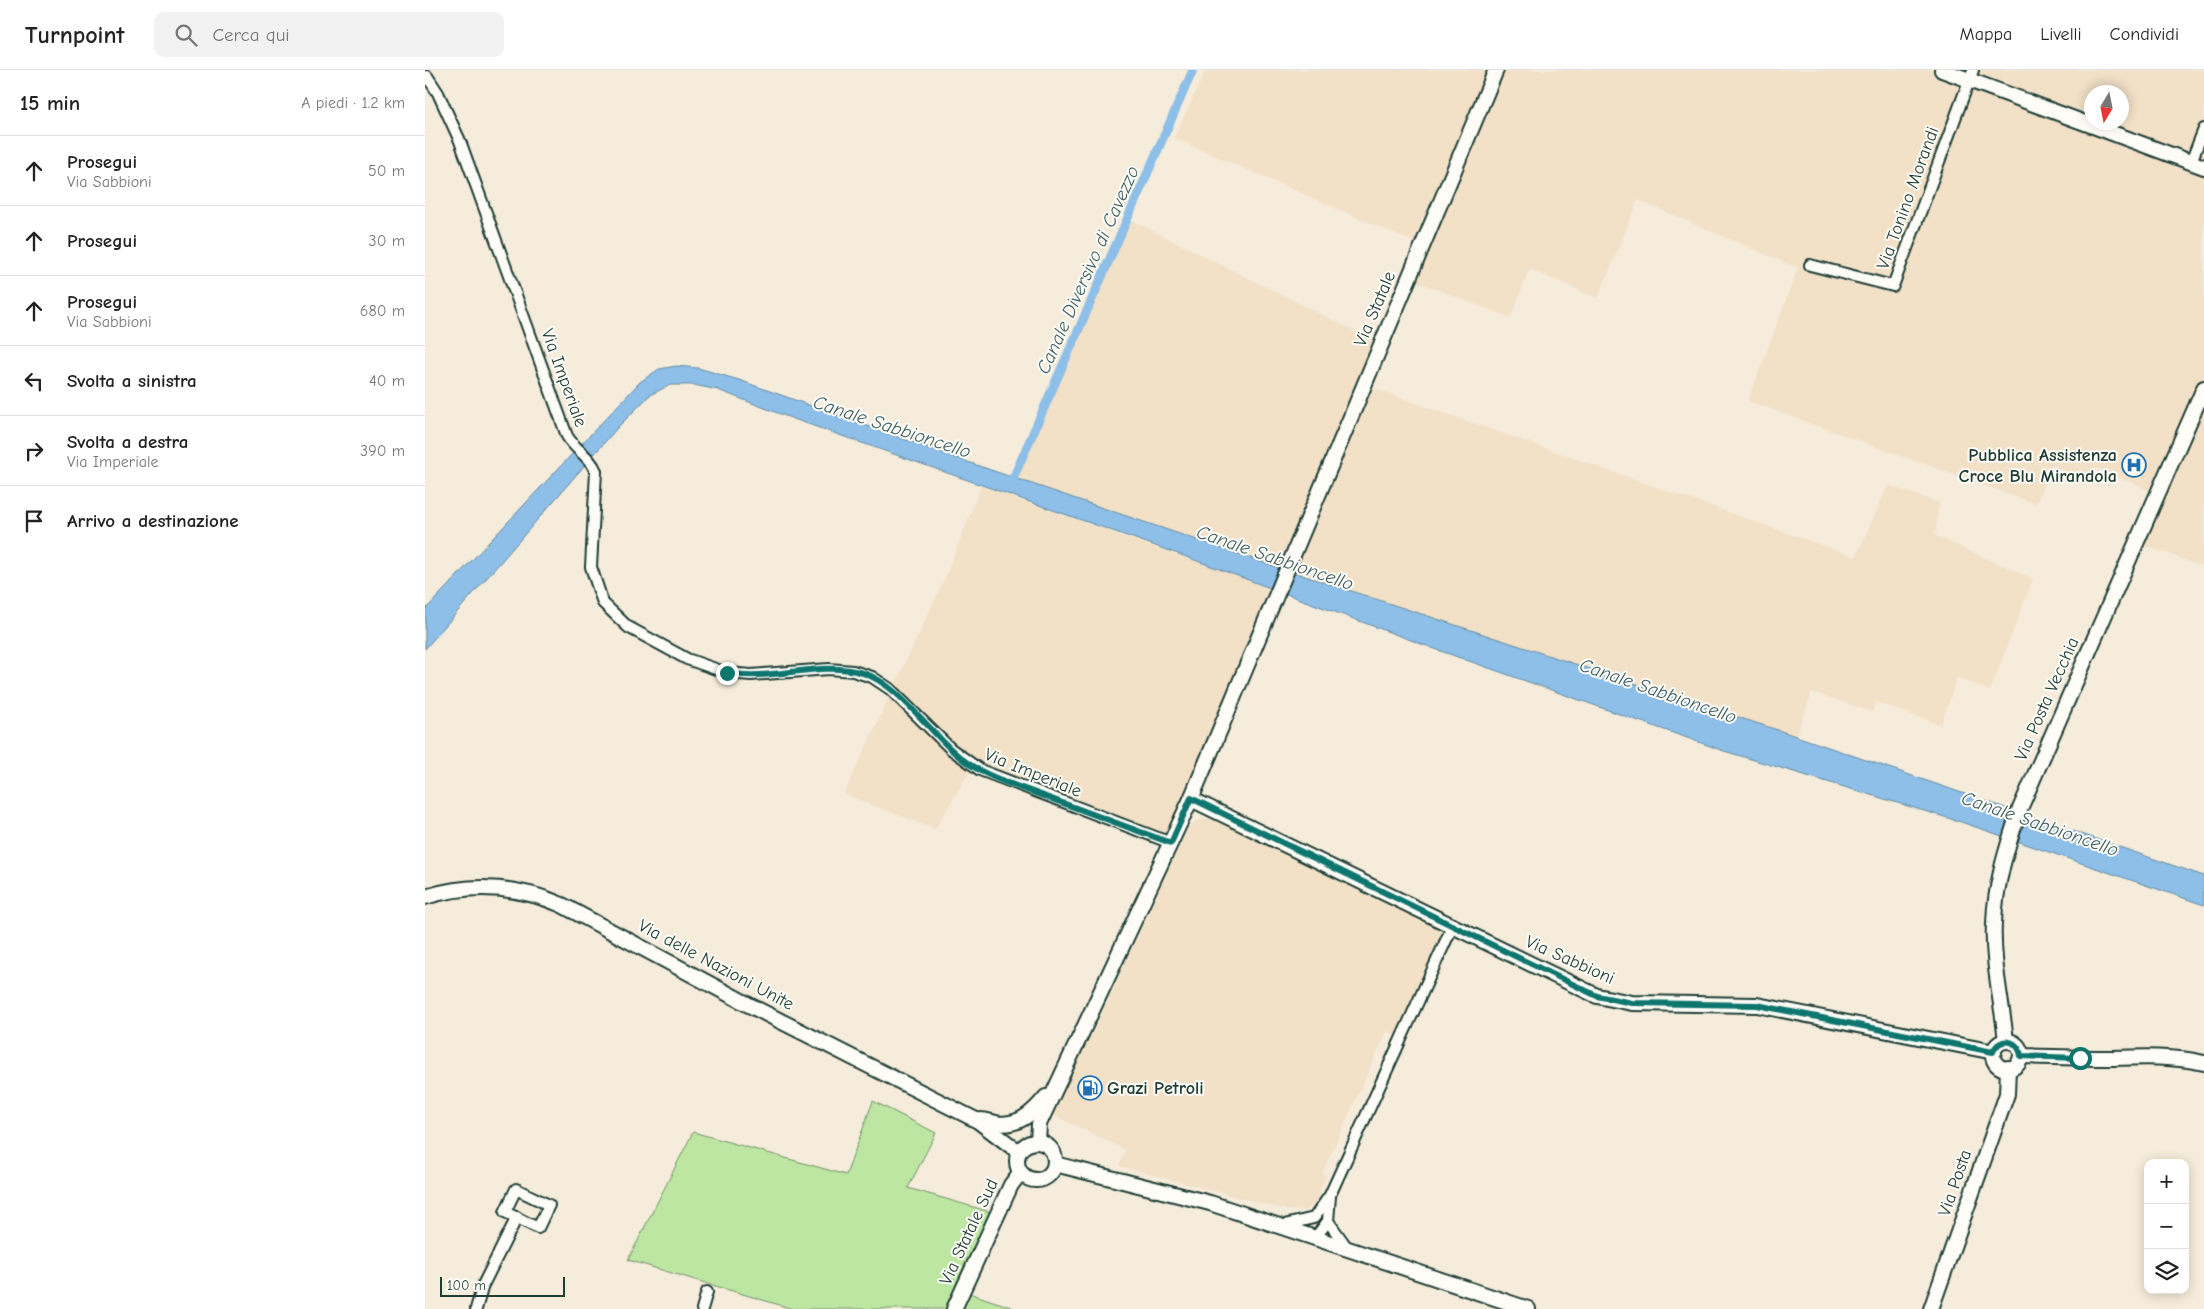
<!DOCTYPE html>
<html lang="it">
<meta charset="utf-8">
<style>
:root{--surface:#fff;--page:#f2f2f2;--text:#222;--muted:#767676;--line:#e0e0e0}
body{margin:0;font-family:"Comic Neue",sans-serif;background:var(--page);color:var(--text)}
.controls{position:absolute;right:15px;bottom:15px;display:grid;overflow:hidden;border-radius:10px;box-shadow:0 2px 12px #0003}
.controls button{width:45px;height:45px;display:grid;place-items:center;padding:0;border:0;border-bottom:1px solid var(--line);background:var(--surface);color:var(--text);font:25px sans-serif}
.compass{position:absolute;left:1659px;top:15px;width:45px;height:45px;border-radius:50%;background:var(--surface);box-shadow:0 2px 12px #0003;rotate:190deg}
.scale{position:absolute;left:15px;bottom:12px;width:125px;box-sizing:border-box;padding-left:5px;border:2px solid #1f3d34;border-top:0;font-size:14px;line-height:18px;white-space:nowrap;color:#1f3d34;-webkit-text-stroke:4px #fdfcf7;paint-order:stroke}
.stop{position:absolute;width:15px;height:15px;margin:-11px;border:4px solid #0f766e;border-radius:50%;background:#fff}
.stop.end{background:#0f766e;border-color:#fff;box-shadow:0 1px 5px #0008}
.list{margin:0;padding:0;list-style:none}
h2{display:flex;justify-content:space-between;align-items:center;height:65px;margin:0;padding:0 20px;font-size:21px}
h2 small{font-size:16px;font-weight:400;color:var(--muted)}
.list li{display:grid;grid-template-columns:32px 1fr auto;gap:15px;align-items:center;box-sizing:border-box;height:70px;padding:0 20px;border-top:1px solid var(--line)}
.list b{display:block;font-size:19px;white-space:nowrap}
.list p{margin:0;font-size:16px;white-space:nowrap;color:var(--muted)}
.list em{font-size:16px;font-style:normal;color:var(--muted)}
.icon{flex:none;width:28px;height:28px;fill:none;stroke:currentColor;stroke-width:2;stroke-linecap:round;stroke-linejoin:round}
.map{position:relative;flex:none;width:1779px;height:1239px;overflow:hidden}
header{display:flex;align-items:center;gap:30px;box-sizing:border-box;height:70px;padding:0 25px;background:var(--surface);border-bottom:1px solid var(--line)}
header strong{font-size:24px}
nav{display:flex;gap:28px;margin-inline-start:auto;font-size:18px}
.search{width:350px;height:45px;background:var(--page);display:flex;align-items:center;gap:12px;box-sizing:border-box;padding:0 18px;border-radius:10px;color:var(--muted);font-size:19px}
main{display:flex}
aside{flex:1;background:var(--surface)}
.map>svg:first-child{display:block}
.built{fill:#f2e0c7;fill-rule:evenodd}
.green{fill:#bde6a2;stroke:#6e926b}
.water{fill:#8ebfe9;stroke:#628ba1}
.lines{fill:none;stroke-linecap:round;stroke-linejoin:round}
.canal{stroke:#8ebfe9;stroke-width:9}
.street-casing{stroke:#1f3d34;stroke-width:14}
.secondary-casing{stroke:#1f3d34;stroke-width:18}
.street{stroke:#fdfcf7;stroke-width:10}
.secondary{stroke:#fdfcf7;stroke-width:14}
.route{stroke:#0f766e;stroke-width:6}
.labels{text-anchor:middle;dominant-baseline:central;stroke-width:4;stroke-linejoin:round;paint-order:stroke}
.street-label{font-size:18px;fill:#1f3d34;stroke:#fdfcf7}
.poi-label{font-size:18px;font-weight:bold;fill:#1f3d34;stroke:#fdfcf7;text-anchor:end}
.water-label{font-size:19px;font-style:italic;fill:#3b5e61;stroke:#fdfcf7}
</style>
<header>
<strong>Turnpoint</strong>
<div class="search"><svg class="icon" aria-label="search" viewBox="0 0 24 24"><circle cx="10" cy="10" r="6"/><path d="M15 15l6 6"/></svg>Cerca qui</div>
<nav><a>Mappa</a><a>Livelli</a><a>Condividi</a></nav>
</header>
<main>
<aside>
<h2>15 min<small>A piedi · 1.2 km</small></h2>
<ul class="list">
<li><svg class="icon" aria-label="ahead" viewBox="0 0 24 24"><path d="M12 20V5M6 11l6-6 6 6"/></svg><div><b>Prosegui</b><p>Via Sabbioni</p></div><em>50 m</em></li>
<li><svg class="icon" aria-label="ahead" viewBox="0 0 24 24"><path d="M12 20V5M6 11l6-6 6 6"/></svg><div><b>Prosegui</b></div><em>30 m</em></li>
<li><svg class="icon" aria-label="ahead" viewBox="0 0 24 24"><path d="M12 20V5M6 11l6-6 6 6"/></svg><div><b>Prosegui</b><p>Via Sabbioni</p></div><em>680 m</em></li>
<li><svg class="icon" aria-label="left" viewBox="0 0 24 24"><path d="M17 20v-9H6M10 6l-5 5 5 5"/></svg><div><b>Svolta a sinistra</b></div><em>40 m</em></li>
<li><svg class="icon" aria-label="right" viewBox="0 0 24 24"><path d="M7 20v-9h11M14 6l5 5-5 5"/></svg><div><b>Svolta a destra</b><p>Via Imperiale</p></div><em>390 m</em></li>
<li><svg class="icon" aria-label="arrive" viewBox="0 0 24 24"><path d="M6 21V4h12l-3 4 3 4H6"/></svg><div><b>Arrivo a destinazione</b></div></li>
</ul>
</aside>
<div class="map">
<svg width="1779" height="1239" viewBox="0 0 1779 1239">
<rect width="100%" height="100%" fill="#f6ecdb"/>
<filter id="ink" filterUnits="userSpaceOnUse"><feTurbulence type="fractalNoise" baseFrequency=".02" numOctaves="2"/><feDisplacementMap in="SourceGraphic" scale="10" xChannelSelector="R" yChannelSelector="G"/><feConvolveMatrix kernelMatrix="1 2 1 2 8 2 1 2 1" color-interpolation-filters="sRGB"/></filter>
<g filter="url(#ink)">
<g class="built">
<path d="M781,0h998v497l-65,-24 21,-49 -64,-26 -7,15 -37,-18 -16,39 -288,-103 50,-133 -160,-68 -40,98 -69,-29 -18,49 -101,-39 13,-33 -249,-108zM1666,22h30v30h-30z"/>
<path d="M700,147l254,126 -15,42 492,172 32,-72 51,18 -4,33 98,43 -43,112 -33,-14 -16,48 -65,-23 -4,10 -60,-20 -16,44 -534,-174 -246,-84z"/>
<path d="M556,416l292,103 -109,254 -191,-77 -38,63 -91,-35 101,-216z"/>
<path d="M784,748l6,1 232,107 -50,110 -10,-5 -65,142 4,3 -7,15 2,2 -7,12 -10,6 -17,-1 -168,-44 7,-16 -75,-36 23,-49 20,-34 94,-203 9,-7z"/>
</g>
<path class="green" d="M448,1031l63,32 -28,55 93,27 -35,77 51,17h-224l-165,-49 65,-128 153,43z"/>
<path class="water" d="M251,296l22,2 41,12 243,87 280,95 534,174 408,140v29l-243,-83 -237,-71 -289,-102 -254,-94 -393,-138 -70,-27 -24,-5h-24l-20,10 -32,32 -193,222v-39l215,-228 19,-13z"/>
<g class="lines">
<path class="canal" d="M586,413l182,-413"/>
<g class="street-casing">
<g id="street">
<path d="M2,6l11,17 22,48 107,295c8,14 23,20 29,35l-5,96 12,36 25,24 59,32 40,14 24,2 78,-6 24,2 19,6 18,12 61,60 29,21 191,73"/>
<path d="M1766,92l13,-33"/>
<path d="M1385,195l83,21 80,-216"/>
<path d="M91,1119l33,16 -11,23 -33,-16z"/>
<path d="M903,1151l20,28"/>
<path d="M855,1156l34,-8 16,-23 123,-270"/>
<path d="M890,1168l13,-17 2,-25"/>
<path d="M51,1239l7,-24 34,-68"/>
<path d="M277,1239l5,-17"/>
</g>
</g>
<g class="secondary-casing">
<g id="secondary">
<path d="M1517,0l262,97"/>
<path d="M766,729l406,197 35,7 125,2 237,47"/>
<path d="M0,827c46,-14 93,-11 137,8l187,100 229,116 41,31"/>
<path d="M1581,971c-4,-39 -14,-79 -12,-118 1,-38 13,-76 25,-112l185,-423"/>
<circle cx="1582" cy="985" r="14"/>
<path d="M1596,986c30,1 61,2 92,2 30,-1 61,-2 91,5"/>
<path d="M556,1050c5,0 10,2 15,3 22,4 37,-10 50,-26"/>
<circle cx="611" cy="1091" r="19"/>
<path d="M613,1072l1,-18 152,-325 305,-729"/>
<path d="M630,1094l155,39 318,106"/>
<path d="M529,1239l57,-124 9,-12"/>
<path d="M1506,1239l76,-215 1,-26"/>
</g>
</g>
<use href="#street" class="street"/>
<use href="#secondary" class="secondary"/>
</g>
</g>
<g class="lines" filter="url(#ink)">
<path class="route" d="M302,603c45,9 91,-13 136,0 39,12 71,68 106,91 23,15 51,23 77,33 42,15 83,31 125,46l20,-45 406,198 35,7 125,2 236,47c6,-16 26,-13 28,4l59,2"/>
</g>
<defs>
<g id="hospital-ring" transform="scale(1.25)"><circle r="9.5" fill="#fdfcf7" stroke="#1f6fb2" stroke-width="1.5"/><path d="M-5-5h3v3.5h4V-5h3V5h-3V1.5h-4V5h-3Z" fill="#1f6fb2"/></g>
<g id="fuel-ring" transform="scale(1.25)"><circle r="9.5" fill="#fdfcf7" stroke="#1f6fb2" stroke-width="1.5"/><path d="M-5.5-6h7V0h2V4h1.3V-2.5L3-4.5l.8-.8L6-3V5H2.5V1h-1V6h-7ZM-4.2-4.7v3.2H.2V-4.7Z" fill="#1f6fb2"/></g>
</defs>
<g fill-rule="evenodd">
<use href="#hospital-ring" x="1709" y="395"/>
<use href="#fuel-ring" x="665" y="1018"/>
</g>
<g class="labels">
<g class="street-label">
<text transform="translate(1483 128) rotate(-70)">Via Tonino Morandi</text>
<text transform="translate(950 239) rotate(-67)">Via Statale</text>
<text transform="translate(139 308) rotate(70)">Via Imperiale</text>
<text transform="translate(1622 629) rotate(-66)">Via Posta Vecchia</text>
<text transform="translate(608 703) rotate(22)">Via Imperiale</text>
<text transform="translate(1145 890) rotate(24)">Via Sabbioni</text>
<text transform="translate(291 895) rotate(28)">Via delle Nazioni Unite</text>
<text transform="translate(1530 1113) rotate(-71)">Via Posta</text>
<text transform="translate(544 1162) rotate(-65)">Via Statale Sud</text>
</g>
<g class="poi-label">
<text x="1692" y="385">Pubblica Assistenza<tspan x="1692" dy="21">Croce Blu Mirandola</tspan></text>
<text x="682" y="1018" text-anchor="start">Grazi Petroli</text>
</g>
<g class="water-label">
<text transform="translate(663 200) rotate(-66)">Canale Diversivo di Cavezzo</text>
<text transform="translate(467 357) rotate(18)">Canale Sabbioncello</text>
<text transform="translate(850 488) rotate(19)">Canale Sabbioncello</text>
<text transform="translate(1233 621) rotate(19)">Canale Sabbioncello</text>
<text transform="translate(1615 754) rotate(19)">Canale Sabbioncello</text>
</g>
</g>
</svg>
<div class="controls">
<button>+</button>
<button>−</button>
<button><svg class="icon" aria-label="layers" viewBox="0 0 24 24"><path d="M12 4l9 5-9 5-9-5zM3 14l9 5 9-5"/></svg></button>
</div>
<svg class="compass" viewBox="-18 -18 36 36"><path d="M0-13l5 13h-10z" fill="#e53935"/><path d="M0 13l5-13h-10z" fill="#767676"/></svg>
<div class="scale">100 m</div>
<div class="stop" style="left:1655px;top:988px"></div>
<div class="stop end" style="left:302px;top:603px"></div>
</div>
</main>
